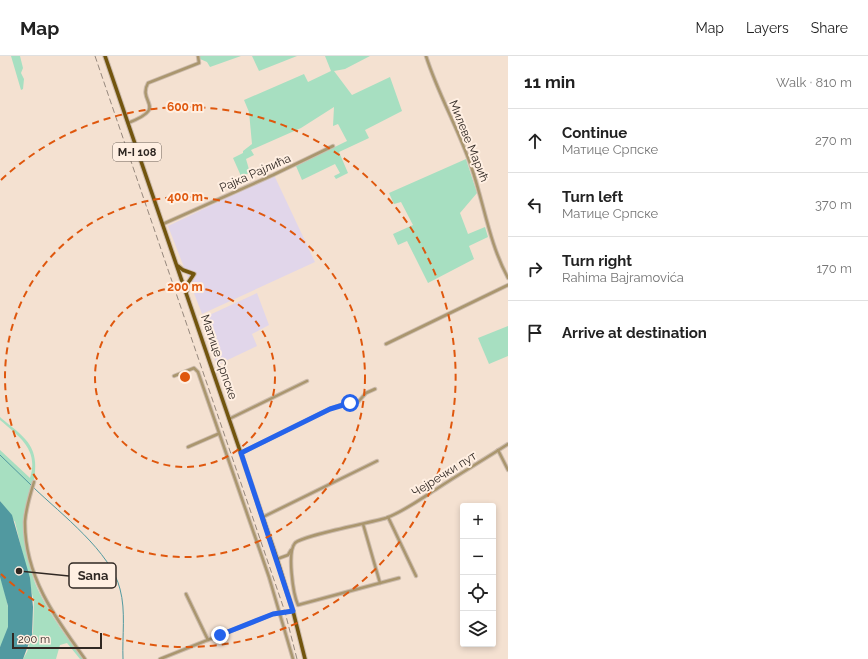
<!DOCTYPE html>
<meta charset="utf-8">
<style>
:root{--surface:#fff;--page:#f6f6f6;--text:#222;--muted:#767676;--line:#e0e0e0}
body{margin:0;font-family:Raleway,sans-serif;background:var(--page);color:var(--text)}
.controls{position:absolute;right:12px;bottom:12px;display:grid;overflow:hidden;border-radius:4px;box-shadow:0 2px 6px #0003}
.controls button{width:36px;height:36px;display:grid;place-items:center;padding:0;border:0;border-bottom:1px solid var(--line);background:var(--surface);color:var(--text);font:20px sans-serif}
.scale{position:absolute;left:12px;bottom:10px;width:90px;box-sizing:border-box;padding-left:4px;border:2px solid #302823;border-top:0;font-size:11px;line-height:14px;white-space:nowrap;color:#302823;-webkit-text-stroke:3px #ffefe2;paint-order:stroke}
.stop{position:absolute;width:12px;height:12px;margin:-9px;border:3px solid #2563eb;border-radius:50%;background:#fff}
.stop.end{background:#2563eb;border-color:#fff;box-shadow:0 1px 4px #0008}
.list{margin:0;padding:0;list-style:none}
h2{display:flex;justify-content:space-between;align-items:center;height:52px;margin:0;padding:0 16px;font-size:17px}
h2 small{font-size:13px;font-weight:400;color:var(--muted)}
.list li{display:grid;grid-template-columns:26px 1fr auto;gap:12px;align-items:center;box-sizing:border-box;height:64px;padding:0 16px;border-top:1px solid var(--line)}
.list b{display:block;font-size:15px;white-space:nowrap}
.list p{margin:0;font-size:13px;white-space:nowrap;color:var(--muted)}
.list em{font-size:13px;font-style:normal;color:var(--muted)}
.icon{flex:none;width:22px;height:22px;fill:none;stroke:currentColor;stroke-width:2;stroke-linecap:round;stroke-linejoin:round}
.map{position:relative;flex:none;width:508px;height:603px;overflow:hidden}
header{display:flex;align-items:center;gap:24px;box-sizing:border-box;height:56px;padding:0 20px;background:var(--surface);border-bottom:1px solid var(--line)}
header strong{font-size:19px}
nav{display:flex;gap:22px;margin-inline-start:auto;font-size:14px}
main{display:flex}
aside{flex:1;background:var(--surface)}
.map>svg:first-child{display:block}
.industrial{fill:#e1d6ea}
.green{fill:#a7dfc1}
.water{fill:#5199a0}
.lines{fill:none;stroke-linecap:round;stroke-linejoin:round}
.stream{stroke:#5199a0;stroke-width:1}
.street-casing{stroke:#cdbcae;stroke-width:4.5}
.primary-casing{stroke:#cdbcae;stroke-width:5.5}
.street{stroke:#aa966e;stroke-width:2.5}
.primary{stroke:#72550e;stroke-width:3.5}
.rail{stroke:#96887d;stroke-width:1;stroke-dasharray:6 3;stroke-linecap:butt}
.route{stroke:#2563eb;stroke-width:5}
.ring{fill:none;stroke:#df570d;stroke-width:2;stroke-dasharray:7 5}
.labels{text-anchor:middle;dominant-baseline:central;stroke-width:4;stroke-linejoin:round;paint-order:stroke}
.shield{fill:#ffefe2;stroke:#6e645c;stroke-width:1}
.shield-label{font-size:11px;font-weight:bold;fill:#302823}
.street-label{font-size:12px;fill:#302823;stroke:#ffefe2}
.centre{fill:#df570d;stroke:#ffefe2;stroke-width:2}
.ring-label{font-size:12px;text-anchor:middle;font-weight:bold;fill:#df570d;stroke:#ffefe2;stroke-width:4;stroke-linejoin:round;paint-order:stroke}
.leader{fill:none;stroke:#302823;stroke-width:1.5}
.callout-dot{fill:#302823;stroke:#ffefe2;stroke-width:1.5}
.callout{fill:#ffefe2;stroke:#302823;stroke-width:1.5}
.callout-label{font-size:13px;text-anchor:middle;font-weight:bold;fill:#302823}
</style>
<header>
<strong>Map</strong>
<nav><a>Map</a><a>Layers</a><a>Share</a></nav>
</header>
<main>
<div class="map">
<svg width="508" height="603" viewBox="0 0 508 603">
<rect width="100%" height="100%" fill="#f4e1d1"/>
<g class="industrial">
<path d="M274,119l41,87 -113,52 -34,-88z"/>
<path d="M257,237l12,32 -17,9 5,12 -40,19 -15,-41 3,-7z"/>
</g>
<g class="green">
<path d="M11,0h9l3,12 -2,5 3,6 -1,10 -2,1z"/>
<path d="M199,0h42l-31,11 -3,-5 -7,-3z"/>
<path d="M252,0h45l-38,15z"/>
<path d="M325,0h45l-25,13 -11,2 18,24 38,-18 12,34 -37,19 4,8 -30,14 9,21 -12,6 -2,-3 6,-3 -5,-9 -33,16 -6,-14 51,-25 -9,-17 -5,2 1,-19 -33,21 -50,22 3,5 -8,4 4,14 -9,3 -8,-18 10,-5v-2l9,-7 -3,-32 -5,-12 60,-26 4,8 23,-11z"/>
<path d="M466,103l11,34 -17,20 8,21 17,-7 3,10 -19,9 5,13 -46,24 -21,-42 -9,4 -5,-11 20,-9 -12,-23 -7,2 -5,-11z"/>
<path d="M508,270v30l-19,8 -11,-26z"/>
<path d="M0,361c11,10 29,21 33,35 8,24 -8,49 -9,72 0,16 4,34 8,49 5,24 35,65 51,86h-3l-13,-16 -7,2 -4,14h-33l4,-7 6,-20 1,-30 -19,-80 -15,-21v-51l30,28c9,-28 -10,-41 -30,-58z"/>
<path d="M0,520c7,23 16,49 0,71z"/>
</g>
<path class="water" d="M0,445l12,14 18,63 3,29 -1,28 -9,24h-23v-12l8,-20v-21l-8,-29z"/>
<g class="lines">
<g class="stream">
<path d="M0,399l31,30"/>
<path d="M34,432c27,26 77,64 86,101 6,22 2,47 3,70"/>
</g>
<g class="street-casing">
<g id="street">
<path d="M426,0c12,38 32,72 45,110 13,37 18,77 37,112"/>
<path d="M128,67c41,-16 9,-20 20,-40l51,-20 -1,-7"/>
<path d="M163,168l110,-49 60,-29"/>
<path d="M386,288l122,-59"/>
<path d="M174,320l20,-8 4,4 71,205 24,82"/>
<path d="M229,363l78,-38"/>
<path d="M188,391l30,-13"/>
<path d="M498,394l10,20"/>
<path d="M241,397l89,-44 13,-5 15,-2 8,-9 9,-4"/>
<path d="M34,426c-4,13 -8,26 -9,39 -1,54 30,97 60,138"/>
<path d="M263,461l114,-56"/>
<path d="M388,461l28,59"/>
<path d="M363,468l17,59 -82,22c-5,-11 -11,-53 -3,-62 8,-8 75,-20 91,-25 19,-7 36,-20 52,-30 23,-15 47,-29 70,-44"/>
<path d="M277,503l11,-4 3,-5"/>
<path d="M380,527l19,-5"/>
<path d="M186,538l22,46"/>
<path d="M160,603l113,-45 20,-3"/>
</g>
</g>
<g class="primary-casing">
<g id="primary">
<path d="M105,0l172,503 16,52 12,48"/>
<path d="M178,210l5,4 11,4 -6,9 -1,8"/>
</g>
</g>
<use href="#street" class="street"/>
<use href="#primary" class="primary"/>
<path class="rail" d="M95,0l190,556 12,47"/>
</g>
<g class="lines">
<path class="route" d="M220,579l53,-21 20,-3 -52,-158 89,-44 20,-6"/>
</g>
<g class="ring">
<circle cx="185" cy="321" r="90"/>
<circle cx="185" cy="321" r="180"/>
<path d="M1 124A270 270 0 1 1 1 518"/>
</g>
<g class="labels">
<rect class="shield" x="113" y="87" width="48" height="18" rx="3"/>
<g class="shield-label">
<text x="137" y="96">M-I 108</text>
</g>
<g class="street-label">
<text transform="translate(469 85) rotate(68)">Милеве Мaрић</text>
<text transform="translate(255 117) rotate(-24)">Рајка Рајлића</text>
<text transform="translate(219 301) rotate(71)">Матице Српске</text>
<text transform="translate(444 418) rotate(-32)">Чејречки пут</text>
</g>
</g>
<circle cx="185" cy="321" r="6" class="centre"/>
<g class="ring-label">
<text x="185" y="55">600 m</text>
<text x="185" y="145">400 m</text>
<text x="185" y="235">200 m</text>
</g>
<path class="leader" d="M19 515L69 520"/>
<circle class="callout-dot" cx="19" cy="515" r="4"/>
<rect class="callout" x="69" y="507" width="47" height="25" rx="4"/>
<g class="callout-label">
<text x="93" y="524">Sana</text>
</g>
</svg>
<div class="controls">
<button>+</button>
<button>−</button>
<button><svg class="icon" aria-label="locate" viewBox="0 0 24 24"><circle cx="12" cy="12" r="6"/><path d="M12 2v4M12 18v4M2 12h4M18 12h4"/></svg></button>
<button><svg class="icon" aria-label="layers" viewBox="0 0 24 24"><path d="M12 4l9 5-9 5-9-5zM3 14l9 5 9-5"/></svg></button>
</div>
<div class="scale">200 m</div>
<div class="stop" style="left:350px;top:347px"></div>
<div class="stop end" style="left:220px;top:579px"></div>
</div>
<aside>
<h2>11 min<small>Walk · 810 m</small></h2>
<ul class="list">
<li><svg class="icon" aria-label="ahead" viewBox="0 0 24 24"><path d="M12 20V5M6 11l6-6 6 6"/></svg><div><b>Continue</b><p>Матице Српске</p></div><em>270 m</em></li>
<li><svg class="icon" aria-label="left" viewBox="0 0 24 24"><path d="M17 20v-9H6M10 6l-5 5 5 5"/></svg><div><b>Turn left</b><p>Матице Српске</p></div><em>370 m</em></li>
<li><svg class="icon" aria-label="right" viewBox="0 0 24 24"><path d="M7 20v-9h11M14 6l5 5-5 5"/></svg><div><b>Turn right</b><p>Rahima Bajramovića</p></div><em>170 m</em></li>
<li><svg class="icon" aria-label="arrive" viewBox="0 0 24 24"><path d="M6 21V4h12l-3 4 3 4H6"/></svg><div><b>Arrive at destination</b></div></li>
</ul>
</aside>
</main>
